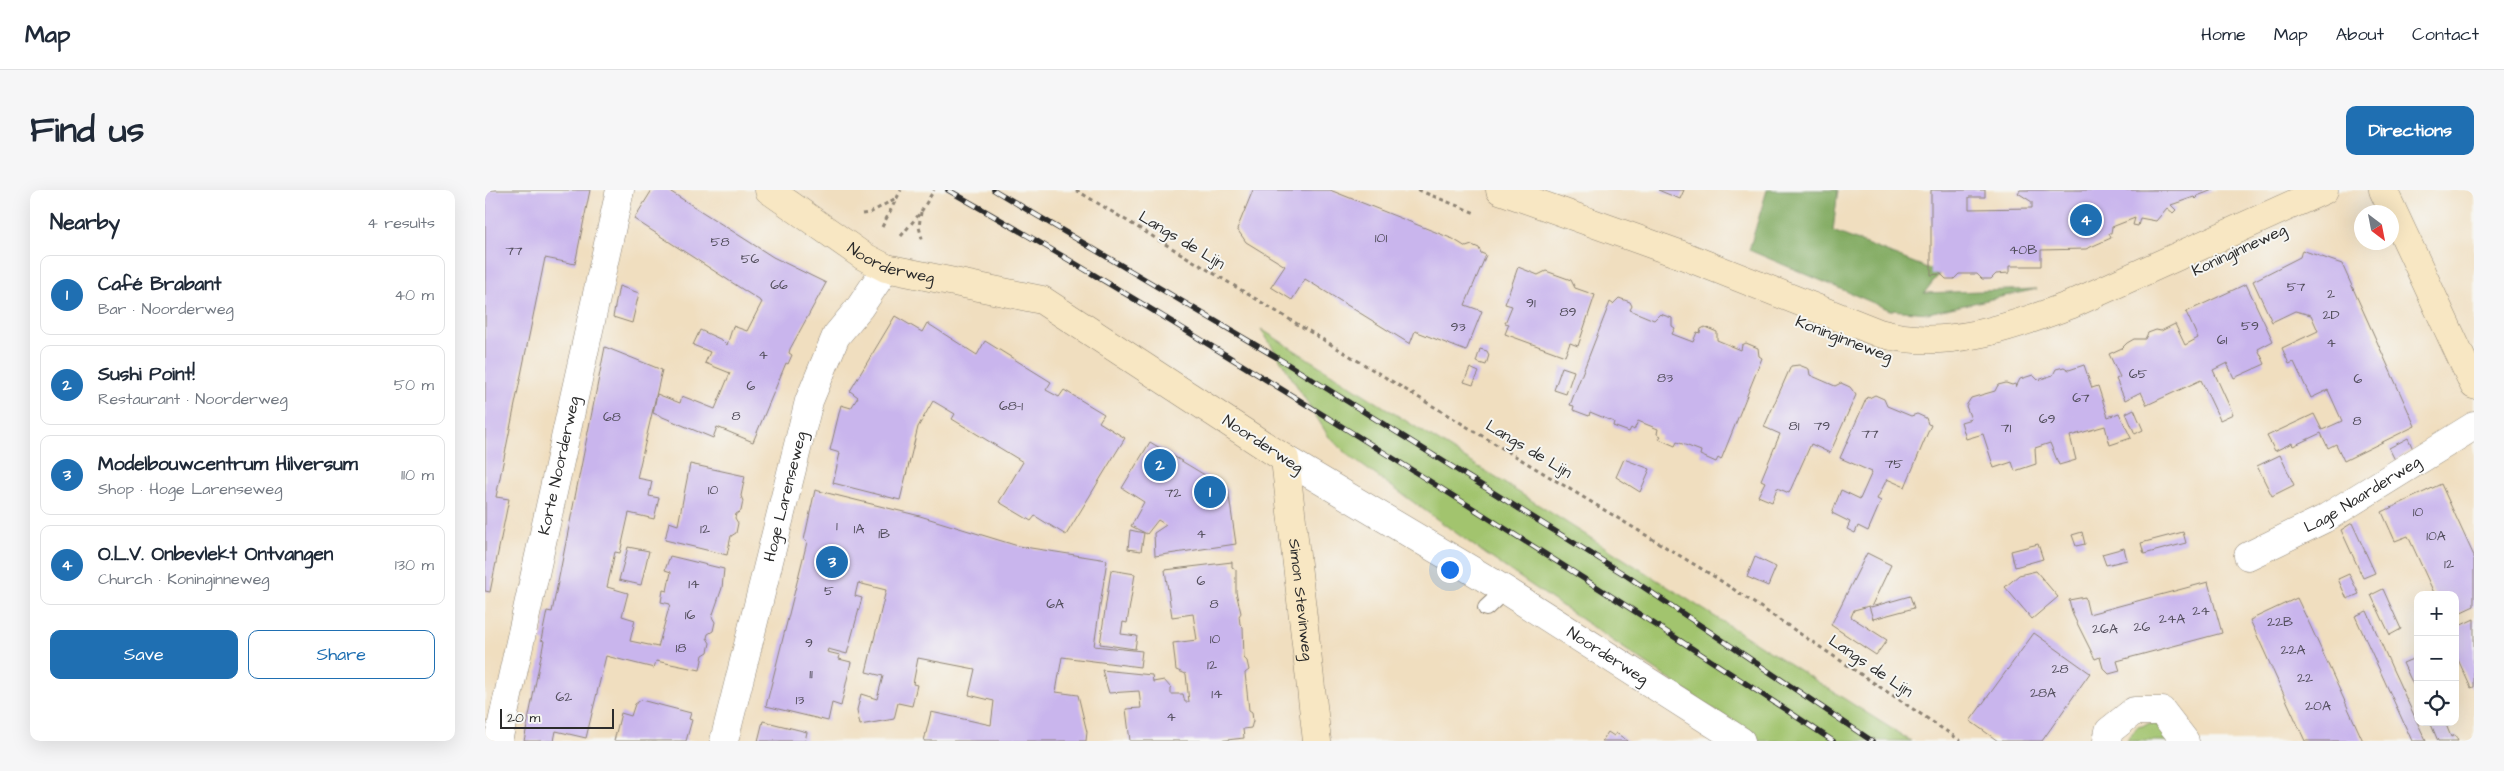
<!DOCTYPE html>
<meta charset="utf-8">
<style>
:root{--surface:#fff;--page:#f6f6f7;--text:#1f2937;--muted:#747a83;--line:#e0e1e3;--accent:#1f6fb2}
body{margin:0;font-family:"Architects Daughter",sans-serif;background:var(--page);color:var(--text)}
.controls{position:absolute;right:15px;bottom:15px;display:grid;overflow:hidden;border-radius:10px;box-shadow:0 5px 20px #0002}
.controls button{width:45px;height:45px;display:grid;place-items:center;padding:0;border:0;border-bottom:1px solid var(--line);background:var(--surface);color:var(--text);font:25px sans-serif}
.compass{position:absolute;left:1869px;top:15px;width:45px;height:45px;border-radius:50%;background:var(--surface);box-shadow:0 5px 20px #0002;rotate:148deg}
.scale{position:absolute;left:15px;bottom:12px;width:114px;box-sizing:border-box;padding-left:5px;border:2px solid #2b2b2b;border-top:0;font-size:14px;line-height:18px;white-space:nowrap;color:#2b2b2b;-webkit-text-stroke:4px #f6f6f2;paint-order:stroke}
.you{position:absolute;left:964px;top:379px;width:18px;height:18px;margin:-12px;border:4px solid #fff;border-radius:50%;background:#1a73e8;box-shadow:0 0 0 8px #1a73e833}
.badge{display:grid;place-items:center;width:32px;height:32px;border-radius:50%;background:var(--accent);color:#fff;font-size:16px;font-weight:700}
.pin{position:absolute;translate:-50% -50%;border:2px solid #fff;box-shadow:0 1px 5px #0006}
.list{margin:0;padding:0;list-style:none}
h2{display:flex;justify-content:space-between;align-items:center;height:65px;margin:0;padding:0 20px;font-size:21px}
h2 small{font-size:16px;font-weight:400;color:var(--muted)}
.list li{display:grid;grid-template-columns:32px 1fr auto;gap:15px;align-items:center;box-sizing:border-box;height:80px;margin:0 10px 10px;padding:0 10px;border:1px solid var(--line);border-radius:10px}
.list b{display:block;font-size:19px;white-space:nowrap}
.list p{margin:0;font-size:16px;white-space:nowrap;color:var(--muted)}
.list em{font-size:16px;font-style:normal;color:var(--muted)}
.actions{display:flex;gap:10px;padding:15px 20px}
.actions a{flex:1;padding:11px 0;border:1px solid var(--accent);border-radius:10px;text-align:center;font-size:18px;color:var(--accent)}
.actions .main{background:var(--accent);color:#fff}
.icon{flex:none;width:28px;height:28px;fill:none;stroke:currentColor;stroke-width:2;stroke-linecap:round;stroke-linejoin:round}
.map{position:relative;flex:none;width:1989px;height:551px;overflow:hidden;border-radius:10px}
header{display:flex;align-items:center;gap:30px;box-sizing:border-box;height:70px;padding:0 25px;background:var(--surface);border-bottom:1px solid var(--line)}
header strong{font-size:24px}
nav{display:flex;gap:28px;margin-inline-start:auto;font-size:18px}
.intro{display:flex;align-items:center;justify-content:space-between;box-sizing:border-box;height:120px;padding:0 30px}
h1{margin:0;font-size:35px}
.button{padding:12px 22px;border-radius:10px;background:var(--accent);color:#fff;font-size:18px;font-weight:700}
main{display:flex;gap:30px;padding:0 30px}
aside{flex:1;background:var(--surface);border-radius:10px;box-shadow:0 5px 20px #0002}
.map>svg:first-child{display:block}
.green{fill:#a2c46e;stroke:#66784c}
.forest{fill:#81aa61;stroke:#566a46}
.building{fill:#c9b5ed}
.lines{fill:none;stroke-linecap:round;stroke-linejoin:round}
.lane-casing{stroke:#8e8475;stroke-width:18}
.street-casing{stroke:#8e8475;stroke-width:29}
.secondary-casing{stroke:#8e8475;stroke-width:29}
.path{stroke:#8e8475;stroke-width:3;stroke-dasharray:4 4;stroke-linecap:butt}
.lane{stroke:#fff;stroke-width:16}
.street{stroke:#fff;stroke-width:28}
.secondary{stroke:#f8e7c3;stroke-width:28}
.rail-casing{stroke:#2b2b2b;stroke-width:5.5}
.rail{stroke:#f6f6f2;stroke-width:4;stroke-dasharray:11;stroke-linecap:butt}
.labels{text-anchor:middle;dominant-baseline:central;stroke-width:4;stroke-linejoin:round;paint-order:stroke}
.number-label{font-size:14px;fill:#524e5c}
.street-label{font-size:16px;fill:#2b2b2b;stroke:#f6f6f2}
</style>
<header>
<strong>Map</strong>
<nav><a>Home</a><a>Map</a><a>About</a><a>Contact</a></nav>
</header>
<div class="intro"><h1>Find us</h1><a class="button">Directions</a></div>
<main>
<aside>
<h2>Nearby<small>4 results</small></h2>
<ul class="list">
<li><span class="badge">1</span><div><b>Café Brabant</b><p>Bar · Noorderweg</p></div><em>40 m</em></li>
<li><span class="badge">2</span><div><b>Sushi Point!</b><p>Restaurant · Noorderweg</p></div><em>50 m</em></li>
<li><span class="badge">3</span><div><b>Modelbouwcentrum Hilversum</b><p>Shop · Hoge Larenseweg</p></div><em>110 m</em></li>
<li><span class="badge">4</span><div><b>O.L.V. Onbevlekt Ontvangen</b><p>Church · Koninginneweg</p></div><em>130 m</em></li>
</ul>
<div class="actions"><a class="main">Save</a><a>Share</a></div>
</aside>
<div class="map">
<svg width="1989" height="551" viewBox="0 0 1989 551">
<rect width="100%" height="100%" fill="#f6f6f2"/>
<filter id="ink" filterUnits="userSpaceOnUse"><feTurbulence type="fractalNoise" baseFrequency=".02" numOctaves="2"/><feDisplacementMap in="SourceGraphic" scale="10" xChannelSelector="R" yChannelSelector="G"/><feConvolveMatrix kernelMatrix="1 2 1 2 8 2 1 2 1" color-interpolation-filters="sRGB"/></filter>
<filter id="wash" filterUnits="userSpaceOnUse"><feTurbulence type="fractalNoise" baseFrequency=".0096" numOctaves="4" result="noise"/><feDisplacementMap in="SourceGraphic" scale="20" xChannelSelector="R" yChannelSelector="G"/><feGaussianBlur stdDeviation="1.12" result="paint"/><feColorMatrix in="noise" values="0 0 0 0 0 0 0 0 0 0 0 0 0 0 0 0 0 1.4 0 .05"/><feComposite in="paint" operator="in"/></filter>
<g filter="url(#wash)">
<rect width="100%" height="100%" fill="#f0debf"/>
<g class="green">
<path d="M776,139l650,412h-151l-276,-188 -132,-95 -23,-21z"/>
<path d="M1671,533l13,18h-42l10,-14z"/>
</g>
<path class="forest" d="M1282,0h71l-5,41 107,42 -16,20 113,-4 -109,24 -38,-3 -141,-60z"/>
<g id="blocks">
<g class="building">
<path d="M0,0h105l-15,74 -30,-6 -49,239 13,2 -19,93 -5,-1z"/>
<path d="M167,0h16l105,67 53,26 -36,66 -1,4 3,2 -4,9 -2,-1 -33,79 -36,-15 -4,11 -60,-25 4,-19 23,9 2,-7 33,13 15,-36 -25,-10 5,-11 -17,-7 7,-15 22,10 5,5 6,-19 14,5 15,-29 -128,-83z"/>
<path d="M768,0h77l123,49 13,8 6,-2 7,3 2,5 5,2 -21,50 17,6 -16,40 -51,-20 -5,13 -105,-65 -13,21 -21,-13 14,-21 -39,-24 -9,-13z"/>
<path d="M1173,0h26l-4,9z"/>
<path d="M1446,0h54v7h-16v12l63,-1v-6l-14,-9 2,-3h193l-16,6 1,1 -2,2 -2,-2 -23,8 5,5 -3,3 -6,-5 -11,13 -16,-3 -2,8 -5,-1 2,-7 -23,9 -1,6h-2l2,5 -25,11 -45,1v16h-32v7l-13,1 -5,5h-9l-5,-5h-18l-5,5h-8l-5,-5 -10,1z"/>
<path d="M1817,60l40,14 73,162 -71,35 -8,-17 -8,4 -7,-15 -28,13 -1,-3 -17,8 -8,-15 47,-22 8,16 20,-9 -14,-31 -17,8 -17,-36 -5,2 -7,-16 36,-17 -7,-16 -16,-4 -23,11 -19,-41 47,-24z"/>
<path d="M1033,77l20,8 8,-4 25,9 4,8 20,7 -17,51 -8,-3 -5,13 -60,-22 4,-10 -4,-1 7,-17 -7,-2z"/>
<path d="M1761,94l27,57 -15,8 7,15 -31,14 -7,-15 -14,7 20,44 -13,6 -19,-40 -54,25 -6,-13 -16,8 -9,-21 4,-2 -11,-23 13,-6 5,-5 7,-4h11l3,-6 8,-3 5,1 14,-7 10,21 13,-7 -12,-26z"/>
<path d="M134,96l20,7 -7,30 -19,-6z"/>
<path d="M1134,108l11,4 2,4 -2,4 24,10 6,-6 12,4v8l3,2 -3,6 21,8 4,-10 3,1 1,-4 4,-2 12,5v8l24,10 1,-5 4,-2 12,5 1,8 3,2 -41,102 -3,-2 -2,4 -16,-7 1,-4 -24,-9 -2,4 -16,-7 2,-3 -4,-2 1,-5 -20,-8 -4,9 -3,-2 -2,4 -16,-6 1,-4 -24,-10 -1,4 -16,-6 1,-4 -4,-1 40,-103 3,2z"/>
<path d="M410,126l27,16 5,-9 50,32 8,-14 66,41 -5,8 13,7 5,-7 40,24 -5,8 26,16 -59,97 -31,-19 -4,5 -32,-19 24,-40 -71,-43 3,-5 -22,-13 -15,26 -18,73 -67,-17 7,-30 -10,-3 11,-45 10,3 7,-11 -8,-6z"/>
<path d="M120,157l57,23 -25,108 15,3 -3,15 10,2 -5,21 -25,-6 -9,40 -5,-1 -8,35 21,6 -6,23 13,4 -5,21 28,6 12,-43 -9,-2 2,-12 4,1 4,-19 -6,-2 5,-14 54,13 -2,19 -10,29 3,5 -2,9 -5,3 -1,4 3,5 -2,9 -5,3 -3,15 -44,-9 -2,7 -48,-12 -20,82 -30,-7 -2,10h-30l20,-100 -3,-1 6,-29 5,1z"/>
<path d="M995,159l7,2 2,4 -3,10 -10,-3z"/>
<path d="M1314,175l10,4 1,6 25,11 6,-3 9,4 6,8 -26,58 -19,-9 -22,49 -12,-5 -5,14 -14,-6 7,-14 -4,-2 19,-46 -16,-7 27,-61z"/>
<path d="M1599,175l8,23 6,-2 10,31 11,-4 12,25 -21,7 -5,-19 -35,10 6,24 -17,5 -9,-22 -15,5 1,16 -21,7 -3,-9 -18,6 -11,-34 -17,5 -5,-17 10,-3 -5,-13 5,-8 24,-7 3,-6 8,-2 6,2 3,-1 1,3 4,-8 13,-4 5,5 15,-5 3,-6 8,-2 5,3z"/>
<path d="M1077,177l12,4 -8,23 -12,-4z"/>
<path d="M985,178l9,4 -6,13 -9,-3z"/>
<path d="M1390,205l9,4 3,7 24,10 6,-2 9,4 2,6 3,1 -26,62 -18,-8 -10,20 4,2 -13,30 -10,-5 -3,7 -8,-4 3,-7 -18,-9 9,-23 19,9 12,-27 -32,-14 27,-61 2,1z"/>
<path d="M1649,219l9,21 -8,4 -9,-21z"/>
<path d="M1923,248l5,11 -18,11 -6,-12z"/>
<path d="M665,252l78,47 8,55 -81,12 -1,-23 12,-8 -8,-5 -11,14 -16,-8 13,-24 -22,-14z"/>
<path d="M1795,265l14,30 -22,11 -15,-30z"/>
<path d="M1139,269l26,10 -10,23 -24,-15z"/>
<path d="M205,274l55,12 -4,20 2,5 -2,10 -5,3 -1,4 3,5 -2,10 -5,3 -4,19 -62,-15 4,-18 9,3z"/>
<path d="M1956,294l33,72v50l-19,9v-20h-20l-27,-59 -13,5 -13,-29z"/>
<path d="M330,300l105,26 98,30 89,14 -13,86 48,5 -2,16 -78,-10 -6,35 22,3 9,37 -1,9h-162l7,-29 60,13 3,-24 -25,-6 6,-26 -57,-11 -5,26 4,1 -5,21 -14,-3 -4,16 -34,6 -3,-15 4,-16 16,5 6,-23 -17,-4 20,-82 -28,-7 -3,13 7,2 -15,56 -19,-5 -1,3 13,3 -1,4 12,3 -10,44 -9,-3 -4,18 -62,-15 41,-164 -3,-2z"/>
<path d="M1867,333l23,50 -12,5 -22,-48z"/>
<path d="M645,340l14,3 -3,18 -13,-2z"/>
<path d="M1597,342l3,12 -9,2 -4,-11z"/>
<path d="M1698,342l3,11 -42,11 -3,-11z"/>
<path d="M1553,354l5,15 -28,8 -4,-16z"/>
<path d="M143,357l21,4 -8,34 -22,-5z"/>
<path d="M1639,358l3,12 -21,5 -4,-11z"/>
<path d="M1382,363l24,12 -20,42 39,-11 4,12 -41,11 -4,-13 -15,4 -3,7 36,23 -11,15 -45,-30z"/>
<path d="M1270,367l21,10 -8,19 -21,-9z"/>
<path d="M747,372v5l4,3v22l5,21 -2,3 1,8 3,3 1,31 3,3 2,9 -4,3 4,37 3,2 1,9 -2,7 -8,1 1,9 -26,3h-88l-4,-32 15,-1 -2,-17 -30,2 -7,-23 50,5 1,7 11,-2 7,8v6h12l2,8h4l-3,-28 -10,-4 -3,-27 24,-3 -4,-26 -21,3 -7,-47z"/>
<path d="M626,380l24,4 -8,49 -4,-1 -2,12 16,2 -2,13 -35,-5z"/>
<path d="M1551,381l22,26 -26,22 -27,-32 14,-12z"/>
<path d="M1864,384l10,20 -12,5 -9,-20z"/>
<path d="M1723,392l14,51 -105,28 3,10 -11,3 -6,-6 -3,-11 -5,2 -22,-44 -4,-15 16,-3 4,17z"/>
<path d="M1898,399l18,40 -11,6 -19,-40z"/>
<path d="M1812,408l13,27 53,116h-58l-55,-121z"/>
<path d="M1882,421l25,57 34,73h-14l-57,-125z"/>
<path d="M1989,429v68l-3,1 -16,-35v-25z"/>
<path d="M1549,443l56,40 -48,68h-44l-28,-20z"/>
<path d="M1930,468l3,7v30l-15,-32z"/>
<path d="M156,510l50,13 -2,6 3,1 -6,21h-72l7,-28 10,3 4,-12z"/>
<path d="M278,531l44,11 -2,9h-47z"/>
<path d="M1945,532h15l6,15 4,-2 3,6h-20z"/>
<path d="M1123,542l6,4 2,-3 12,8h-26z"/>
</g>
</g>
</g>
<g filter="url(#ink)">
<use href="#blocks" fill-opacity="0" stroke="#8e8475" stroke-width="1"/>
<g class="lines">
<g class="lane-casing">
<path id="lane" d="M1001,418l19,-18"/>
</g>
<g class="street-casing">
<g id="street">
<path id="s1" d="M800,269l220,131 236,151"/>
<path id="s2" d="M1763,366l76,-37 150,-93"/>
<path id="s3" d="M13,551l122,-551"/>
<path id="s4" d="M239,551l85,-340 27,-65 24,-29 26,-39"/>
<path d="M1622,551l2,-10 25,-20h28l23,30"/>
</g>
</g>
<g class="secondary-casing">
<g id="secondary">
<path id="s5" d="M284,0l94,66 23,12 156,32 243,159 32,282"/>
<path d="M1015,0l182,65 197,78c65,18 130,-5 191,-28l254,-115"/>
<path d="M1898,0l91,195"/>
</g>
</g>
<g class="path">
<path d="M591,0l639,387 246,164"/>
<path d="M933,0l57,23"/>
<path d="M436,22l-2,15 4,15"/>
<path d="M377,24l8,-1 26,-15"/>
<path d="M397,37l19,-37"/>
<path d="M416,46l20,-24 13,-22"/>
</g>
<use href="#lane" class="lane"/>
<use href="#street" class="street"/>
<use href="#secondary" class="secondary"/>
<g class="rail-casing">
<g id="rail">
<path d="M463,0c125,70 247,146 369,221 173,107 346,217 516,330"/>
<path d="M509,0l287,170 346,216 245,165"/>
</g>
</g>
<use href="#rail" class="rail"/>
</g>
</g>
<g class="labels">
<g class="number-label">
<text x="896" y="48">101</text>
<text x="235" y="52">58</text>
<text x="1538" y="60">40B</text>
<text x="29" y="61">77</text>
<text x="265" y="69">56</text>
<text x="294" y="95">66</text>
<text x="1811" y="97">57</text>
<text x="1846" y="104">2</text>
<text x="1046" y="113">91</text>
<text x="1083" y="122">89</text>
<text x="1846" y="125">2D</text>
<text x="1765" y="136">59</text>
<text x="973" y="137">93</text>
<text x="1737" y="150">61</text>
<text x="1846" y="153">4</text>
<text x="278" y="165">4</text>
<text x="1653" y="184">65</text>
<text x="1180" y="188">83</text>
<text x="1873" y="189">6</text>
<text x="266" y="196">6</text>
<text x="1596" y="208">67</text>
<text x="526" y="216">68-1</text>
<text x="251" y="226">8</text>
<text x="127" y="227">68</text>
<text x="1562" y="229">69</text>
<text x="1872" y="231">8</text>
<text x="1309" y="236">81</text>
<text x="1337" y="236">79</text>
<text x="1521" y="238">71</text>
<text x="1385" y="244">77</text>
<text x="1409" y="274">75</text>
<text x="228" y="300">10</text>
<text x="688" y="303">72</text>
<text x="1933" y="322">10</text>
<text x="352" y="336">1</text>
<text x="220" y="339">12</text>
<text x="374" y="339">1A</text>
<text x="399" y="344">1B</text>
<text x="716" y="344">4</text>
<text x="1951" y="346">10A</text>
<text x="1964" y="374">12</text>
<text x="716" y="391">6</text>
<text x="209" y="394">14</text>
<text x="344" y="401">5</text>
<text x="570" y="414">6A</text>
<text x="729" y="414">8</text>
<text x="1716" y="421">24</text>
<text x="205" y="425">16</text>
<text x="1687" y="429">24A</text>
<text x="1795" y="432">22B</text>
<text x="1657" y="437">26</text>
<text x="1620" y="439">26A</text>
<text x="730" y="449">10</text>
<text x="324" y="453">9</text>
<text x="196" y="458">18</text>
<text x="1808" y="460">22A</text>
<text x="727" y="475">12</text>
<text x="1575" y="479">28</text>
<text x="326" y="484">11</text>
<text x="1820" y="488">22</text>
<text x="1558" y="503">28A</text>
<text x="732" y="504">14</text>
<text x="79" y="507">62</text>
<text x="315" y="510">13</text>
<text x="1833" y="516">20A</text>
<text x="686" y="527">4</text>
</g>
<g class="street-label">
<text transform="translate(697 50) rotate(31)">Langs de Lijn</text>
<text transform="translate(1754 60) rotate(-25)">Koninginneweg</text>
<text stroke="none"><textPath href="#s5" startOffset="144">Noorderweg</textPath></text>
<text transform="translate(1359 149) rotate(21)">Koninginneweg</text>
<text transform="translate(778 254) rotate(33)">Noorderweg</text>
<text transform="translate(1044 259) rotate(31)">Langs de Lijn</text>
<text stroke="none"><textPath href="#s3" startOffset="282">Korte Noorderweg</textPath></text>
<text stroke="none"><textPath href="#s2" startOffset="130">Lage Naarderweg</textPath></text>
<text stroke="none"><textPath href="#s4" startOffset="252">Hoge Larenseweg</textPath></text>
<text stroke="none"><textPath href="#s5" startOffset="732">Simon Stevinweg</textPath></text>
<text stroke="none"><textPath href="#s1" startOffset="378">Noorderweg</textPath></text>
<text transform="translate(1386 476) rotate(34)">Langs de Lijn</text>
</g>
</g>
</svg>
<div class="controls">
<button>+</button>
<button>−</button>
<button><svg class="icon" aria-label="locate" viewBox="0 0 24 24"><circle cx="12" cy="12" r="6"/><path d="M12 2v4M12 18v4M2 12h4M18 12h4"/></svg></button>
</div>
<svg class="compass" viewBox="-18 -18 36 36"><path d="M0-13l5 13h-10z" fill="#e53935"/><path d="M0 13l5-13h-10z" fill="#747a83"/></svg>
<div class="scale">20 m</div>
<div class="you"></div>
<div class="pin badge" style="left:725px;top:302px">1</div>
<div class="pin badge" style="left:675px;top:275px">2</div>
<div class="pin badge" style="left:347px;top:372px">3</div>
<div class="pin badge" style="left:1601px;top:30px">4</div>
</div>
</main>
